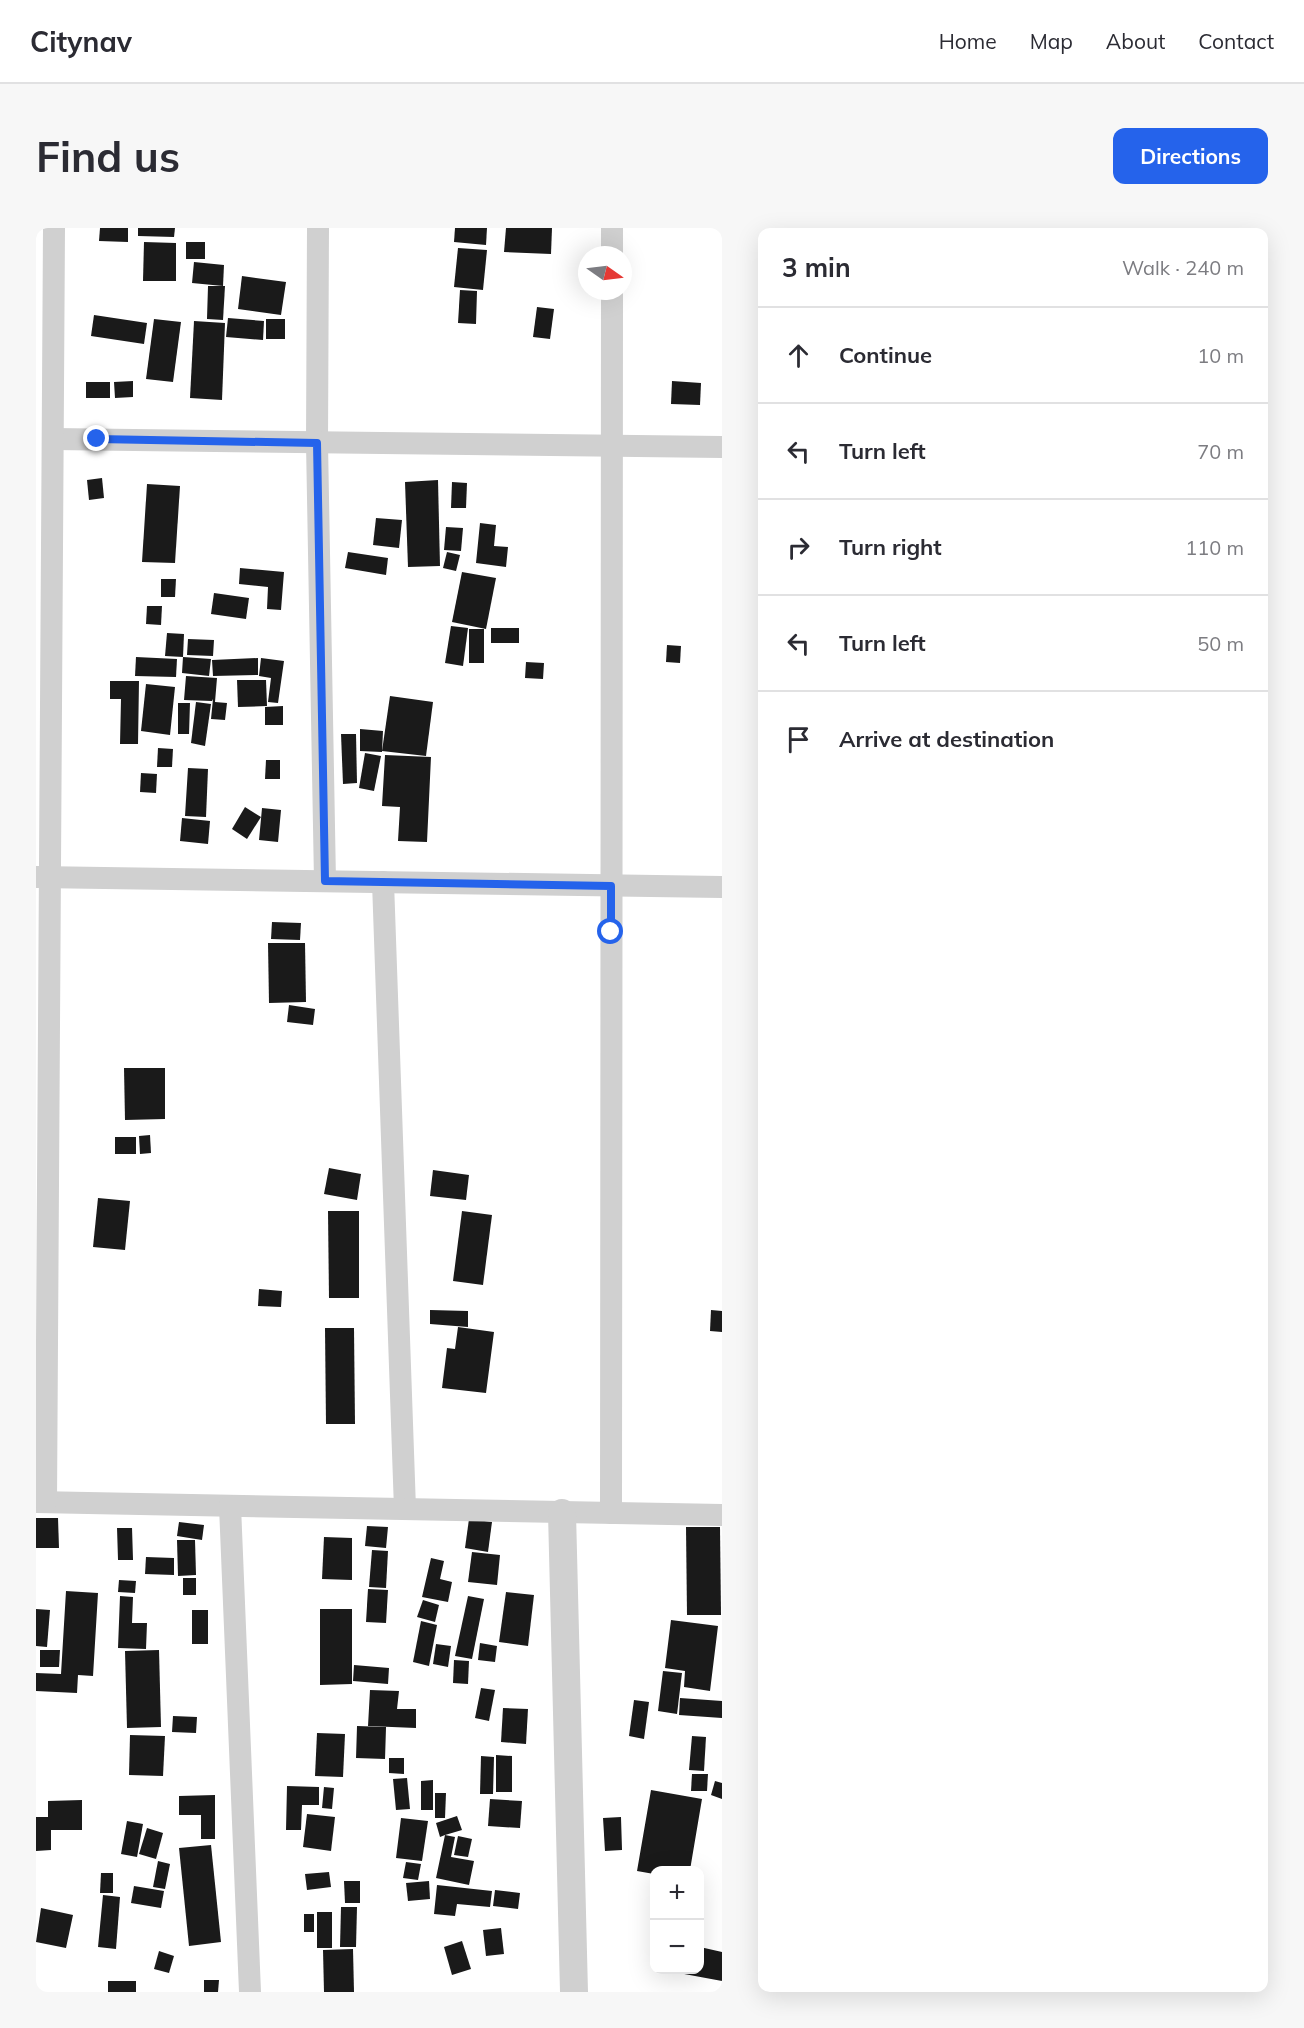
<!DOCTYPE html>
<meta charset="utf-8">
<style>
:root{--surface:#fff;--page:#f7f7f7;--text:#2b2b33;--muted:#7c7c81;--line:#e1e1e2;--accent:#2563eb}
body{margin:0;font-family:Mulish,sans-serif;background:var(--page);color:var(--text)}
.controls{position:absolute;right:18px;bottom:18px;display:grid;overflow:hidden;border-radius:12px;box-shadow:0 6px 24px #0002}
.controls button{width:54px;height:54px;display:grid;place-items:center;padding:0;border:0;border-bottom:2px solid var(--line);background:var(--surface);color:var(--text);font:30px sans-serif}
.compass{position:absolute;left:542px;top:18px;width:54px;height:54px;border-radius:50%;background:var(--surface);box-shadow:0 6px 24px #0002;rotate:104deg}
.stop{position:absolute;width:18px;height:18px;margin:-14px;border:4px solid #2563eb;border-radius:50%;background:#fff}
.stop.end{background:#2563eb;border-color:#fff;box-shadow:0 2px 6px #0008}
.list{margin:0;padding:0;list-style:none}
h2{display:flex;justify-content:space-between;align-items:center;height:78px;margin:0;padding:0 24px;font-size:26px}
h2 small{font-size:20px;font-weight:400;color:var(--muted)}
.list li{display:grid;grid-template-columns:39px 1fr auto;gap:18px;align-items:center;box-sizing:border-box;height:96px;padding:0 24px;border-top:2px solid var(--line)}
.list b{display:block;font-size:22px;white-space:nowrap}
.list em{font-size:20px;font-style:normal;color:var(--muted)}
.icon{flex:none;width:33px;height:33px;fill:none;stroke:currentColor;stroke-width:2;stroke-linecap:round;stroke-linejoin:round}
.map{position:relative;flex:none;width:686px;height:1764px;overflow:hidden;border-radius:12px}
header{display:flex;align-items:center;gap:36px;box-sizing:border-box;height:84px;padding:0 30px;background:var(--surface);border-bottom:2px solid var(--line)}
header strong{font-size:28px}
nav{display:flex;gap:33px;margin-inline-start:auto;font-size:21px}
.intro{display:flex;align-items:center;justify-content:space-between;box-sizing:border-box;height:144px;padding:0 36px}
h1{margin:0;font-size:42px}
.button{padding:15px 27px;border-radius:12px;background:var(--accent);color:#fff;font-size:21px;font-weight:700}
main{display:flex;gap:36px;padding:0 36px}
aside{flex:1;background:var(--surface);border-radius:12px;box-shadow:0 6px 24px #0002}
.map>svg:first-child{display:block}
.building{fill:#1a1a1a}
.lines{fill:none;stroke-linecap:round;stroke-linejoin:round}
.minor{stroke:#d0d0d0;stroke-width:22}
.tertiary{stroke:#d0d0d0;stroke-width:28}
.route{stroke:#2563eb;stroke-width:8}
</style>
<header>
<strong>Citynav</strong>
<nav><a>Home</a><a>Map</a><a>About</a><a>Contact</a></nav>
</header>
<div class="intro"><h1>Find us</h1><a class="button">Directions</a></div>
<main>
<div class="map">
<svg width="686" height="1764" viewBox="0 0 686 1764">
<rect width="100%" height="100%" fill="#fff"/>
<g class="building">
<path d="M64,0h28v14l-29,-1z"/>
<path d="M102,0h37l-1,9 -36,-1z"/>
<path d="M419,0h32l-1,17 -32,-3z"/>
<path d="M470,0h46l-1,26 -47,-2z"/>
<path d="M108,14l32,1v38h-33z"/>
<rect x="150" y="14" width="19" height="17"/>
<path d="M422,20l29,2 -4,40 -29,-3z"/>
<path d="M158,34l30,3 -1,21 -31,-3z"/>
<path d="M206,48l44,6 -5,33 -43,-6z"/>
<path d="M172,58h17l-2,34 -16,-1z"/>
<path d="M424,62l17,1 -1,33 -18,-1z"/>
<path d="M501,79l17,2 -4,30 -17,-2z"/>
<path d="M58,87l53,8 -3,21 -53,-8z"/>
<path d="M192,90l36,3 -1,19 -37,-3z"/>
<path d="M118,91l27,3 -8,60 -27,-3z"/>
<rect x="230" y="91" width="19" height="20"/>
<path d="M158,93l31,2 -3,77 -32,-2z"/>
<path d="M97,153v16l-18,1 -1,-16z"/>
<path d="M636,153l29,2 -1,22 -29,-1z"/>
<rect x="50" y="154" width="24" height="16"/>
<path d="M66,250l2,20 -15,2 -2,-20z"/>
<path d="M402,252l2,86 -32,1 -3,-85z"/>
<path d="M416,254l15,1 -1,25h-15z"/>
<path d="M111,256l33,2 -5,77 -33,-1z"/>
<path d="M340,290l26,2 -3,28 -26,-3z"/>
<path d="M444,295l16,2 -2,21 14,1 -2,20 -30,-4z"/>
<path d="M410,299l17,1 -2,23 -17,-1z"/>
<path d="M312,324l40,6 -2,17 -41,-7z"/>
<path d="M411,324l13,3 -4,16 -13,-3z"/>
<path d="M204,340l44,4 -3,38 -14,-1 1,-22 -29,-3z"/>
<path d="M426,344l34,6 -10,51 -34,-7z"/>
<path d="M125,351h15l-1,18h-14z"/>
<path d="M178,365l35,5 -3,21 -35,-5z"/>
<path d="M111,378h15l-1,19 -15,-1z"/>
<path d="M415,398l17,2 -5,38 -18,-3z"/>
<rect x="455" y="400" width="28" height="15"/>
<rect x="433" y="401" width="15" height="34"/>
<path d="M131,405l17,1 -1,23 -18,-1z"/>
<path d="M152,411l26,1 -1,16 -26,-1z"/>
<path d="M631,417l14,1 -1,17 -14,-1z"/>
<path d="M100,429l41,2 -1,18 -41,-1z"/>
<path d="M147,429l28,2 -2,17 -27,-3z"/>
<path d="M222,430v17l-45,1 -1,-16z"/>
<path d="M225,430l23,3 -6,42 -10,-1 3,-24 -12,-2z"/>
<path d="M490,434l18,1 -1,16 -18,-1z"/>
<path d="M150,448l31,2 -2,24 12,1 -2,17 -14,-1 2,-20 -1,2 -28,-1z"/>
<path d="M201,452h29l1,26 -29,1z"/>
<path d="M74,453h29l-1,63h-18l1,-45h-11z"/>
<path d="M110,456l29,3 -5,48 -29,-4z"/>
<path d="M354,468l43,6 -7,54 -44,-5z"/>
<path d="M160,474l15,2 -6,42 -14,-3z"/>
<path d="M142,475h12l-1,31h-11z"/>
<path d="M247,478v19h-18v-18z"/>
<path d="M324,501l23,2 -1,21 -22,-1z"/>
<path d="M305,506h15l1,49 -14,1z"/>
<path d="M122,520l15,1 -1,18h-15z"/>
<path d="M329,525l16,3 -7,35 -15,-3z"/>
<path d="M349,527l46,2 -4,85 -29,-1 2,-34 -18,-1z"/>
<path d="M230,532h14v19h-15z"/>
<path d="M152,540l20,1 -2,48 -21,-1z"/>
<path d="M105,545l16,1 -1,19 -16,-1z"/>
<path d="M209,579l16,10 -14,22 -15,-10z"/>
<path d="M226,580l19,2 -3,32 -19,-2z"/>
<path d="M146,590l28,3 -2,23 -28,-3z"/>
<path d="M236,694l29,1 -1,17 -29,-1z"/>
<path d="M232,715h37l1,59 -37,1z"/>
<path d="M253,777l26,4 -2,16 -26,-3z"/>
<path d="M88,840h41v51l-40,1z"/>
<path d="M114,907l1,18 -11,1 -1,-18z"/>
<rect x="79" y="909" width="21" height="17"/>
<path d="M293,940l32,6 -4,26 -33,-6z"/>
<path d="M397,942l36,5 -3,25 -36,-4z"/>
<path d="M62,970l32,3 -5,49 -32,-3z"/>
<path d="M292,983h31v87h-30z"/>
<path d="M426,983l30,4 -9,70 -30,-4z"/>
<path d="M223,1061l23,2 -1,16 -23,-1z"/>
<path d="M394,1082l38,1v16l-38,-3z"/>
<path d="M675,1082l11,1v21l-12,-1z"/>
<path d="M422,1099l36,5 -8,61 -44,-5 5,-40 8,1z"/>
<path d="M289,1100h29l1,96h-29z"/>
<path d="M0,1290h22l1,30h-23z"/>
<path d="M433,1291l23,3 -4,30 -23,-4z"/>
<path d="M143,1294l25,3 -2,15 -25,-4z"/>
<path d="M331,1298l21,1 -2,21 -21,-2z"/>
<path d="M650,1299h34l1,88h-34z"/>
<path d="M81,1300h15l1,32h-15z"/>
<path d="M288,1309l28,1v42l-30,-1z"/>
<path d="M141,1312h18l1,35 -18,1z"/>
<path d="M336,1322l16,1 -2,37 -17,-1z"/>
<path d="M436,1324l28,3 -3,30 -29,-3z"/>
<path d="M110,1329l28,1v17l-29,-1z"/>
<path d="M395,1330l13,3 -4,18 12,3 -4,20 -26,-5z"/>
<rect x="147" y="1350" width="13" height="17"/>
<path d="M83,1352l17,1 -1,12 -17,-1z"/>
<path d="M332,1361l20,1 -2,33 -20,-1z"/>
<path d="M30,1363l32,2 -5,83 -15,-1 -1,18 -41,-2v-18l25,1z"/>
<path d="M470,1364l28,3 -6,51 -29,-4z"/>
<path d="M84,1368l13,1 -1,26h15l-1,26 -28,-1z"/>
<path d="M432,1368l16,3 -12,60 -17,-3z"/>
<path d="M387,1372l16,5 -4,17 -18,-5z"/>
<path d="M0,1381l14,1 -3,37 -11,-1z"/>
<path d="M284,1381h32v75l-32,1z"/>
<rect x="156" y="1382" width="16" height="34"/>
<path d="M635,1392l47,6 -8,65 -26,-4 1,-16 -20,-3z"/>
<path d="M385,1393l16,4 -8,41 -16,-4z"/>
<path d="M444,1415l17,3 -2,16 -17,-2z"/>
<path d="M400,1416l15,2 -3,21 -15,-3z"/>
<path d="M4,1422h20l-1,17h-19z"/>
<path d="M123,1422l2,77 -34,1 -2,-77z"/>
<path d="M418,1432l15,1 -1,23 -15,-1z"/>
<path d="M318,1437l35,3 -1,16 -35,-3z"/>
<path d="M627,1443l19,2 -5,41 -19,-3z"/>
<path d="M445,1460l14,2 -6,31 -14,-3z"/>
<path d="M334,1462l29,1 -2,18h19v19l-48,-2z"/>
<path d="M644,1470l42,3v17l-43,-3z"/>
<path d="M598,1472l15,2 -5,37 -15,-3z"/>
<path d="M467,1480l25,1 -2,35 -25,-2z"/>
<path d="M137,1488l24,1 -1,16 -24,-1z"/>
<path d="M321,1498l29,1 -1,32 -29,-1z"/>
<path d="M281,1505l28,1 -2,43 -28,-1z"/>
<path d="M94,1507l35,1 -2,40 -34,-1z"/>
<path d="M656,1508l14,1 -2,34 -15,-1z"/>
<path d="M460,1527l16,1v36h-16z"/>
<path d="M445,1528l13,1 -1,37h-13z"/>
<path d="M353,1530h15v16l-15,-1z"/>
<path d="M656,1546h16l-1,17h-16z"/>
<path d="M371,1550l3,31 -14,1 -3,-31z"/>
<path d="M397,1552v30h-12v-29z"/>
<path d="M679,1553l7,2v16l-11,-4z"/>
<path d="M251,1558l32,1v18h-17l-1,25h-15z"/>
<path d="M288,1559l10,1 -2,21 -10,-1z"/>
<path d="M615,1562l51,9 -12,71h-36v4l-17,-3z"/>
<path d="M399,1565h11l-1,25h-10z"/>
<path d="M179,1567v44h-14v-24h-22v-19z"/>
<path d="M454,1571l32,2 -2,27 -32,-2z"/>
<path d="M46,1572v30h-31v20l-15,1v-34h12v-16z"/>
<path d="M271,1586l28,3 -4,34 -28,-4z"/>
<path d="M421,1588l5,14 -17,5 10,2 -4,20 23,4 -5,24 -33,-7 9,-43 -5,2 -4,-14z"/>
<path d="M585,1589l1,33 -17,1 -2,-33z"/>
<path d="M365,1590l27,3 -6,40 -26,-3z"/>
<path d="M91,1593l16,3 -6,33 -16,-3z"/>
<path d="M111,1600l16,5 -7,26 -17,-5z"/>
<path d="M422,1608l14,3 -4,18 -14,-2z"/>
<path d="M175,1617l10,97 -32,4 -10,-98z"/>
<path d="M122,1633l12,3 -5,25 -12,-2z"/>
<path d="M370,1634l15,2 -3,16 -15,-2z"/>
<path d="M293,1644l2,15 -24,3 -2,-16z"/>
<path d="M65,1645h12v20h-13z"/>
<path d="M308,1653h16v22h-15z"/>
<path d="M393,1653l1,18 -22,2 -2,-18z"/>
<path d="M401,1657l55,6 -2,16 -33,-3 -2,12 -21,-2z"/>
<path d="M98,1658l30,5 -3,17 -30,-5z"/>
<path d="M459,1662l25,3 -2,16 -25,-3z"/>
<path d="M67,1667l17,2 -4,52 -18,-2z"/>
<path d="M305,1679h16l-1,40h-16z"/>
<path d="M5,1680l32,7 -7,33 -30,-6z"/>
<rect x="281" y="1684" width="15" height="36"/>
<rect x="268" y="1686" width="10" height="18"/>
<path d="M465,1700l3,26 -18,2 -3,-26z"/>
<path d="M426,1713l9,28 -19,6 -8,-28z"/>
<path d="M664,1719l22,5v29l-54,-10 32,-1z"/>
<path d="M317,1721l1,43h-30l-1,-42z"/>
<path d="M123,1723l15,5 -5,17 -15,-4z"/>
<path d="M168,1752h15l-1,12h-14z"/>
<rect x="72" y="1753" width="28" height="11"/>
</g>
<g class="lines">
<g class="minor">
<path d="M282,0l-1,215 8,438"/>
<path d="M576,27v-27"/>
<path d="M17,211l669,8"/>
<path d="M1,649l685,10"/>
<path d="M347,654l22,627"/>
<path d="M0,1274l686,13"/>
<path d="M10,1274l8,-1274"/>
<path d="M194,1278l20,486"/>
<path d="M575,1285l1,-1222"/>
</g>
<path class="tertiary" d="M526,1285l12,479"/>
</g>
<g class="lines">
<path class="route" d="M61,211l220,4 8,438 286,5v46"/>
</g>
</svg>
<div class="controls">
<button>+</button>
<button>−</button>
</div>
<svg class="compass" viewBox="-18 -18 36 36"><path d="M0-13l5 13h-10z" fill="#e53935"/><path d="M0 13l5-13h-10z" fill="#7c7c81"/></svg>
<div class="stop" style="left:575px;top:704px"></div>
<div class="stop end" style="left:61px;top:211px"></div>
</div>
<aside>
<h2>3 min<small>Walk · 240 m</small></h2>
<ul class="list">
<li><svg class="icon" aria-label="ahead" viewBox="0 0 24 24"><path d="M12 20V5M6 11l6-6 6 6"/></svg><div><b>Continue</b></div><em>10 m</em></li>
<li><svg class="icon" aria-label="left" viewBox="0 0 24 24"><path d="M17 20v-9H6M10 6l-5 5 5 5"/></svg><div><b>Turn left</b></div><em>70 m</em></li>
<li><svg class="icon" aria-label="right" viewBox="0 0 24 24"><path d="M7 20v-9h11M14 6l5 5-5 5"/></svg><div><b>Turn right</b></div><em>110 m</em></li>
<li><svg class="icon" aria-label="left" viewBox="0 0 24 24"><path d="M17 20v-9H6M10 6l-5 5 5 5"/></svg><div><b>Turn left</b></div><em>50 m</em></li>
<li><svg class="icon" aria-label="arrive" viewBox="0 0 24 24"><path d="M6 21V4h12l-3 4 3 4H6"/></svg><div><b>Arrive at destination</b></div></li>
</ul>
</aside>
</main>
